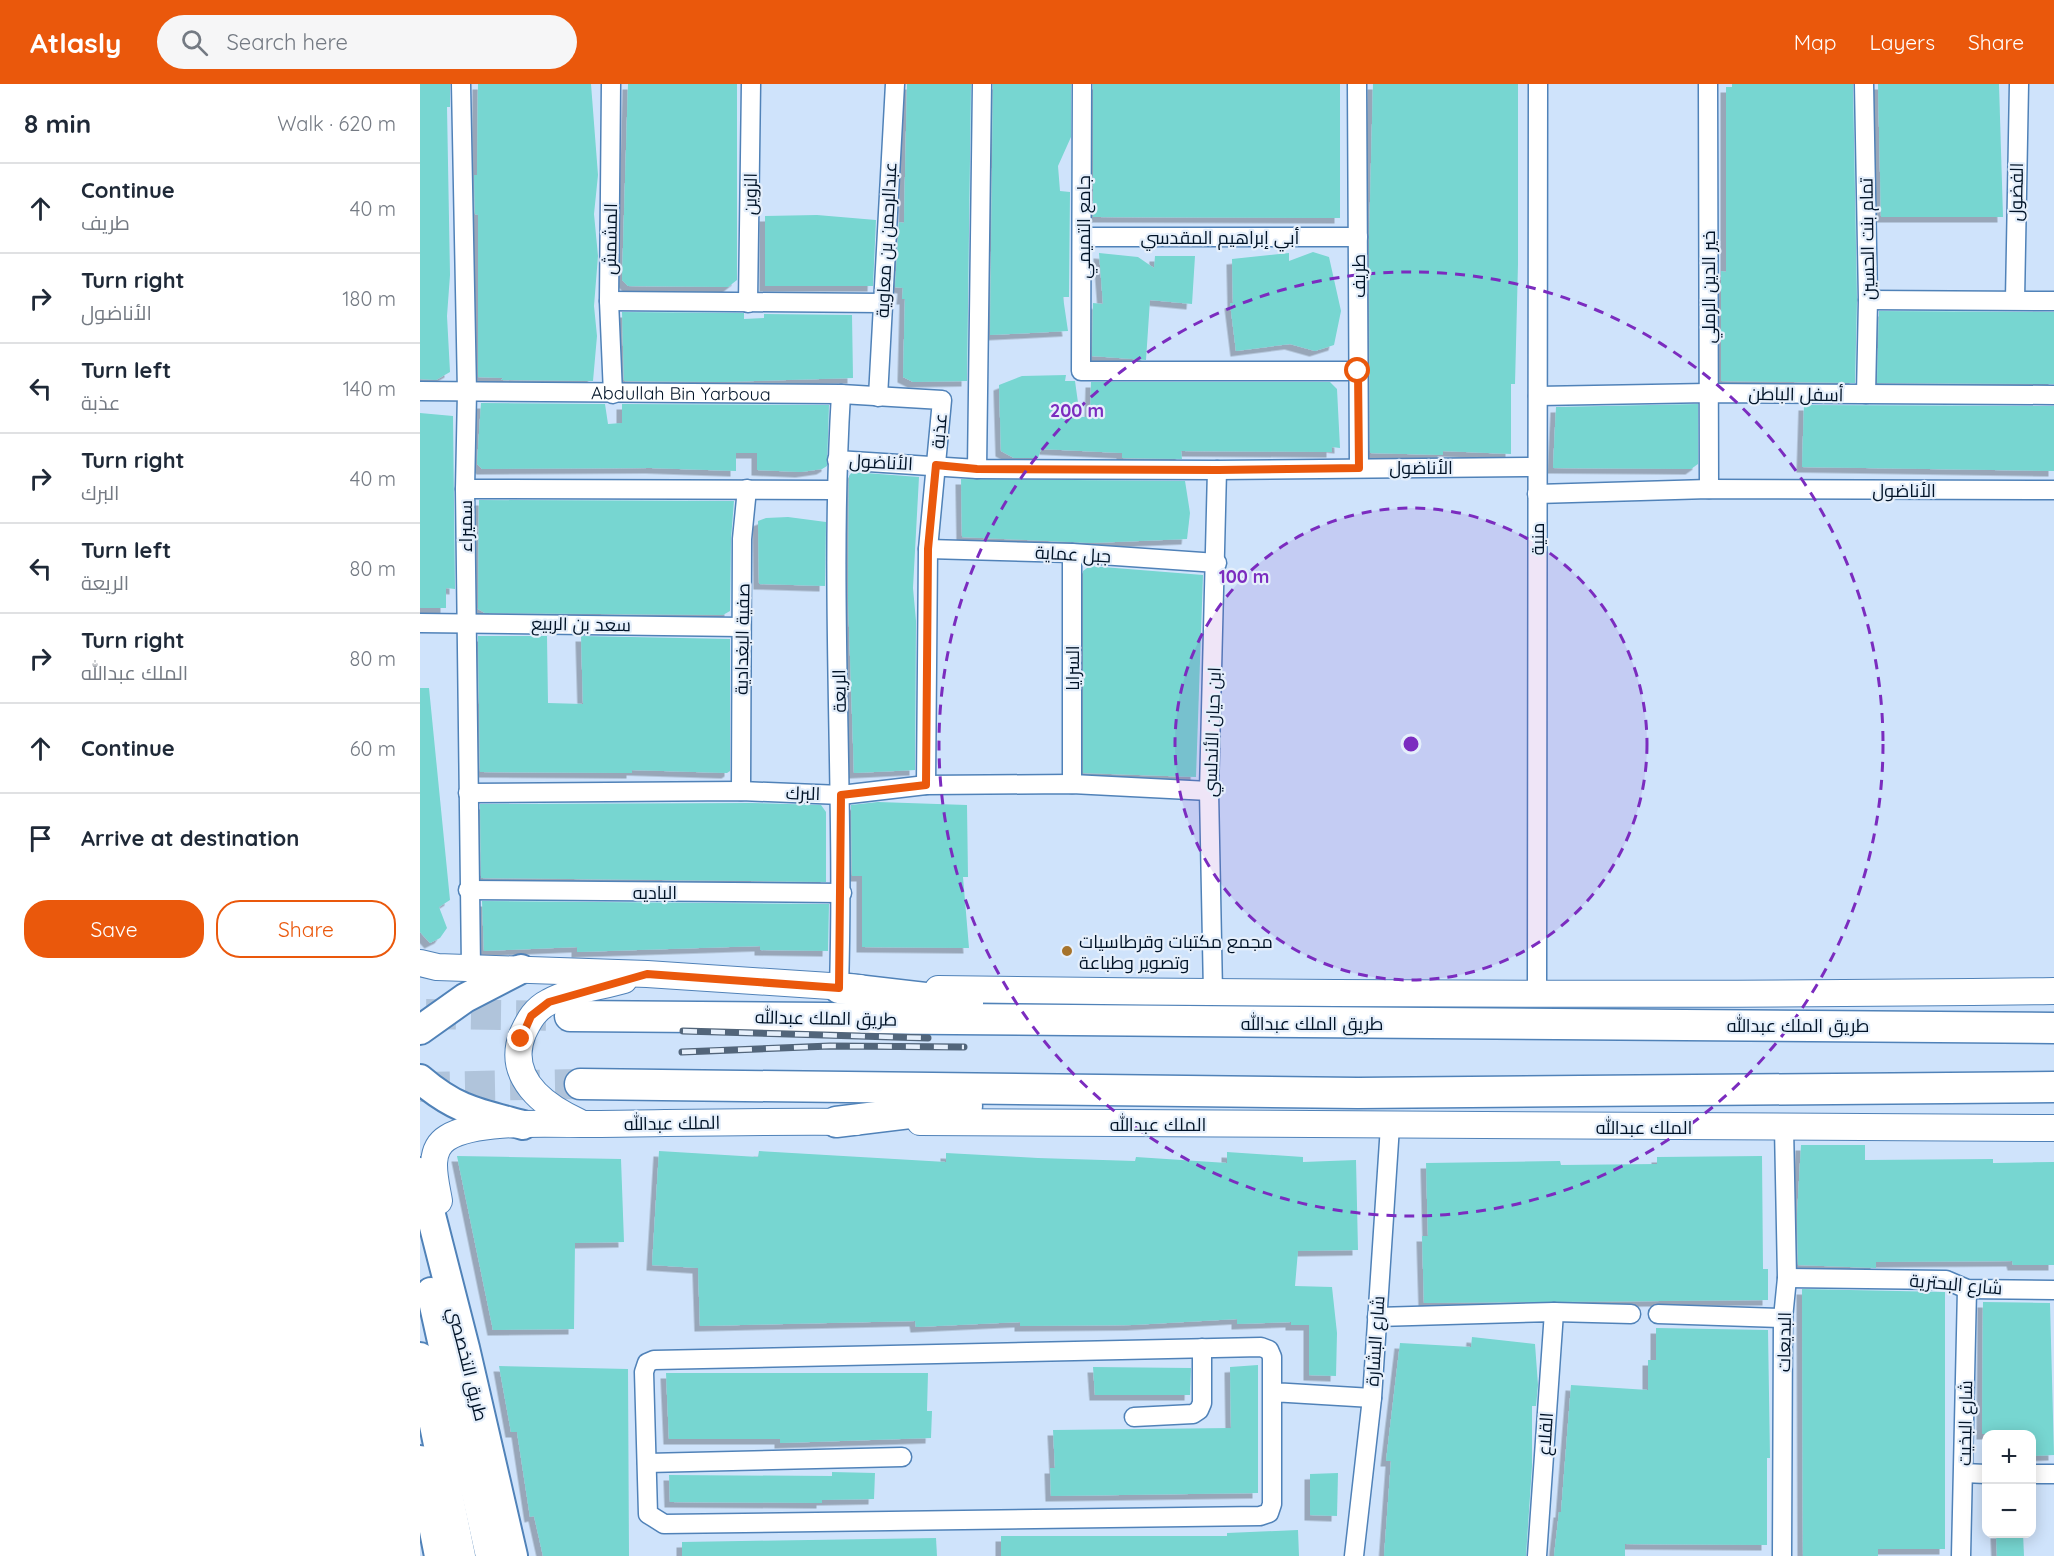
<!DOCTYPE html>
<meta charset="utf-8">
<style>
:root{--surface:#fff;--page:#f6f6f7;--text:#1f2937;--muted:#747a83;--line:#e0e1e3;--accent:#ea580c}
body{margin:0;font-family:Quicksand,Cairo,sans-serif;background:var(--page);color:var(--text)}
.controls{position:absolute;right:18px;bottom:18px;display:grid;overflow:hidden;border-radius:12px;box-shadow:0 3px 15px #0003}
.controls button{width:54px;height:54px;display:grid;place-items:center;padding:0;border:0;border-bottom:2px solid var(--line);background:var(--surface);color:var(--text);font:30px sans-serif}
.stop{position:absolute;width:18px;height:18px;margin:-14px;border:4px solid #ea580c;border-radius:50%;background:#fff}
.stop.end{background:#ea580c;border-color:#fff;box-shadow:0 2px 6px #0008}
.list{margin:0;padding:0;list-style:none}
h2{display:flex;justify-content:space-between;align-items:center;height:78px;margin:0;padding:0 24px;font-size:26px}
h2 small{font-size:20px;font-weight:400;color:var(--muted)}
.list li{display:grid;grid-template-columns:39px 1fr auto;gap:18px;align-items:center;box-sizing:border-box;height:90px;padding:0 24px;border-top:2px solid var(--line)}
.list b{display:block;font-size:22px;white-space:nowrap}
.list p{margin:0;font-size:20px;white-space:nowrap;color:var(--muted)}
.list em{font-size:20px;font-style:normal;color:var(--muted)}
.actions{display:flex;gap:12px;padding:18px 24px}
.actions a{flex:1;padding:14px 0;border:2px solid var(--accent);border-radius:24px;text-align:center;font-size:21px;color:var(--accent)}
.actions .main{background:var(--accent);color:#fff}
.icon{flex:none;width:33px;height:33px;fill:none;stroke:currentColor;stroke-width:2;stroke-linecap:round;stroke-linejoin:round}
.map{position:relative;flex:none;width:1634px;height:1472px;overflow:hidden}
header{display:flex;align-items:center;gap:36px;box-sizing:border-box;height:84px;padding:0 30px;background:var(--accent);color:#fff}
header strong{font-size:28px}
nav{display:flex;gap:33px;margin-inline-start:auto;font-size:21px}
.search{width:420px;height:54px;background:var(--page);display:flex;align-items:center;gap:15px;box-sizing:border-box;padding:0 21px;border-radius:33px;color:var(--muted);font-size:22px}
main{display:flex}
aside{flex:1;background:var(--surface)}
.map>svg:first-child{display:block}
.building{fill:#77d6d1;filter:url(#shadow)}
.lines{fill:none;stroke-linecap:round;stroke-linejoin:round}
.trunk-tunnel{stroke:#b0c4db;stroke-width:30;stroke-dasharray:30 15;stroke-linecap:butt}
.minor-casing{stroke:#5082b8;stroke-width:21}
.secondary-casing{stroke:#5082b8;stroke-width:28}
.primary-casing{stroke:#5082b8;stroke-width:32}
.trunk-casing{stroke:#5082b8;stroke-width:33}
.minor{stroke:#fff;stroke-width:18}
.secondary{stroke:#fff;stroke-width:26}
.primary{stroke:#fff;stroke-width:28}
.trunk{stroke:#fff;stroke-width:30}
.rail-casing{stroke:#52657a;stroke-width:7}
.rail{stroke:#e5effb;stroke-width:4.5;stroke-dasharray:14;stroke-linecap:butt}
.route{stroke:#ea580c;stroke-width:8}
.ring{fill:none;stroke:#7b2cbf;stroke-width:3;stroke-dasharray:10 8}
.poi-dot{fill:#a6732b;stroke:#e5effb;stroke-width:2}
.labels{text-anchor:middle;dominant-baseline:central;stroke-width:4.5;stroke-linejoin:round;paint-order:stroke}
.street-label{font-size:18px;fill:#011327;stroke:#e5effb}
.poi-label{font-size:18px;fill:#011327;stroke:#e5effb;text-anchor:start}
.centre{fill:#7b2cbf;stroke:#e5effb;stroke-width:3}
.ring-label{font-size:18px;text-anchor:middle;font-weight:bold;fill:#7b2cbf;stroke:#e5effb;stroke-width:4.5;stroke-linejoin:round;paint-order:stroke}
</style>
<header>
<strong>Atlasly</strong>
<div class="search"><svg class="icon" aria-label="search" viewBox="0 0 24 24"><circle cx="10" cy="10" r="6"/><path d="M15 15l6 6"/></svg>Search here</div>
<nav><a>Map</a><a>Layers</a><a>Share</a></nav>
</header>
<main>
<aside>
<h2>8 min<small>Walk · 620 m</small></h2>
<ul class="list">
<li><svg class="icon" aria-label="ahead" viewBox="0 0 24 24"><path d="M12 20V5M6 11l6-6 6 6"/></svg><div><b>Continue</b><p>طريف</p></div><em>40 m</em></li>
<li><svg class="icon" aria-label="right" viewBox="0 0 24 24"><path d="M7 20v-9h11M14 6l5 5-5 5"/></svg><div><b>Turn right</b><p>الأناضول</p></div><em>180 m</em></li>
<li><svg class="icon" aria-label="left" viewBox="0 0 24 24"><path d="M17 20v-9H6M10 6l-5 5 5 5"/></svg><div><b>Turn left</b><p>عذبة</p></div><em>140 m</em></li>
<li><svg class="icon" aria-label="right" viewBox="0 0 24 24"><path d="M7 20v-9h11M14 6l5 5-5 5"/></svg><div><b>Turn right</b><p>البرك</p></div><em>40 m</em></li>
<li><svg class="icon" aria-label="left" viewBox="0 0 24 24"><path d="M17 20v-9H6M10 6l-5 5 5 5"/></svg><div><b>Turn left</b><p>الريعة</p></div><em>80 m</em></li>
<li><svg class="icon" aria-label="right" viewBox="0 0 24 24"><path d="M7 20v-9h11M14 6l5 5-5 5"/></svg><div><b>Turn right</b><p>الملك عبدالله</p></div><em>80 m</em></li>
<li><svg class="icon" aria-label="ahead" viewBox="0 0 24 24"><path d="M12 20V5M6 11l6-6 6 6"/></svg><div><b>Continue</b></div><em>60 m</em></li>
<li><svg class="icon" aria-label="arrive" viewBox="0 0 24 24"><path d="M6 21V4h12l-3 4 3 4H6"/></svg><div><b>Arrive at destination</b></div></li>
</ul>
<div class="actions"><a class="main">Save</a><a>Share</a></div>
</aside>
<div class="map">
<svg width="1634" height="1472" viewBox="0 0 1634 1472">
<defs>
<filter id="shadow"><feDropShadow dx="-5.5" dy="5.5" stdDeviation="0" flood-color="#0004"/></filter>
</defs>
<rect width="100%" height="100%" fill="#cfe3fb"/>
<g class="building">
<path d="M0,0h30v23h-3l3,168 -3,41 3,56 -14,8 -16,-1z"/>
<path d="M58,0h113l7,91 -4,39 4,42 -4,50 3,30 -4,45 -92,-1 2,-2 -25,-1v-162l-3,-1 -1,-39h3z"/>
<path d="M208,0h109v196l-9,7 -100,-1 -6,-6z"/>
<path d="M487,0h64l-4,297 -54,1 -10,-5 2,-78h-3l1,-11 -8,-1 4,-65 5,1z"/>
<path d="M573,0h78v53l-13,29 2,25 10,1 -1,105h-6l5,34 -78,4z"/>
<path d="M673,0h247v134l-247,-1z"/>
<path d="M953,0h145v180l-3,120h-4v70l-68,-3v4l-73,-2 -1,-213z"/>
<path d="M1312,0h121l4,216 -2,83 -134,-2v-110l5,1v-185h6z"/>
<path d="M1458,0h121l4,133h-122z"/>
<path d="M397,131l59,5 -3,66h-108v-70z"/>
<path d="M893,168l16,5 12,54 -7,34 -19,6 -25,-7 -54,7 -6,-48h3l-1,-44 57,-6v8z"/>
<path d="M679,169l39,4 16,11 1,-12h40l-3,48 -42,-4 -4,60 -54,-4 1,-53 10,1z"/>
<path d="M1459,227l175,1v72l-177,-1z"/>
<path d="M202,228l122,1v6l20,-1v-4l88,1 1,63 -131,4 -98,-1z"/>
<path d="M646,291l-1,6h10l5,36h10l1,-35h239l7,7 3,59 -8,-1v5l-151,-1 1,8 -60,-1v-5l-81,-4 -3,9h-24l-13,-7 -2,-66 23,-9z"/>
<path d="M61,319l124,1 3,20 14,-1v-19l207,1 -2,61 -5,3 -21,3 -44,-2v-17h-21v18l-85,-3 -169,1 -5,-5z"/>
<path d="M1278,320v60l-7,5 -138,-1 3,-61z"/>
<path d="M1384,321l250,1v65l-252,-4z"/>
<path d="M0,329l33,3 2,173 -9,-1v20h-26z"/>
<path d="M432,388l67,5 -6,111 3,33 -1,149 -61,3 -6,-175 1,-122z"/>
<path d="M541,395l224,2 5,32 -3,26 -96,4 -129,-6z"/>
<path d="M59,416l255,1 -3,38 -1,72 -7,4 -238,-2 -7,-4z"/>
<path d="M368,433l38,5 -1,64 -66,-2 -1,-63 8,-3z"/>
<path d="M670,482l113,9 -7,202 -113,-4v-202z"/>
<path d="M58,552h69l1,67 35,1 -2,-68 149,3v132l-3,2 -95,-3v3l-152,-1z"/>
<path d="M0,604h9l21,212 -11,7 8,21 -7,10 -10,5 -10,-11z"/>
<path d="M458,718l89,3 1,72h-5l6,71 -107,-1v-71h-10l-1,-71z"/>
<path d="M332,719l69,2 5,7v70l-345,-4 -1,-74z"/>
<path d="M62,817l347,3 -1,47 -68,-1v-4l-183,6v-5l-93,4z"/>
<path d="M1381,1061h64v15l128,-1v4l61,-1v103h-41l-1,-4 -136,1v6l-78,-3 -1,-49z"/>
<path d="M239,1067l99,6 1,-6 187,11v-9l92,5 97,3 1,-4 91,6v-11l76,5v5l53,-2 2,90 -60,1 -3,35 37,1 5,46 -1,43 -27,-1v-50h-18v-3l-54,2v-5l-105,6 -112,1v-4l-104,5 -1,-6 -215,5 -2,-58 -46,-3z"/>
<path d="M37,1072l164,3 3,83 -49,1 -1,86 -81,1z"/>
<path d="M1342,1072l1,113h5v31l-344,3 -2,-67h6l-2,-73 134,-2 1,4 96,-1v-7z"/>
<path d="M1382,1205l143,3v257h-67v7h-75z"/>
<path d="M1563,1218l67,1 4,152 -23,1v-22h-49z"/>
<path d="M1236,1244l112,2 2,128h-3v87l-142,-1v12h-71l5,-44h2l10,-127 77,5v-30h8z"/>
<path d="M1052,1253l63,7 3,41 -2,21h-4v60l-6,90h-142l7,-95h-5l14,-118 71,4z"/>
<path d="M838,1281v128l-207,3 -1,-28h5l-2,-38 178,-2 -1,-61z"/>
<path d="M79,1282l129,3 1,187h-86l-9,-40 -4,1 -13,-85h-6z"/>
<path d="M673,1283l98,1 -1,27h-95z"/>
<path d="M246,1289h262l-1,38h5l-1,27 -151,5v-4h-111z"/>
<path d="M412,1388l43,1 -1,26 -52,1v3l-152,-1 -1,-27 163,1z"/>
<path d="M918,1389l-1,43 -27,-1v-41z"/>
<path d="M878,1446l1,26h-298v-20h226v-3z"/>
<path d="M1576,1449h27l1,23h-27z"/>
<path d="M516,1454l1,18h-255v-14z"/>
</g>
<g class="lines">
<g class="trunk-tunnel">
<path d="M6,930l144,2"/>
<path d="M0,1003l160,-3"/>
</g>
<g class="minor-casing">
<g id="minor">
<path d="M41,0l6,308 -2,97 6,478"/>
<path d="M191,0l-2,217 4,93"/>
<path d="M662,0l-1,287h277"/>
<path d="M937,0l2,384"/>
<path d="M1288,0l1,405"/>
<path d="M1444,0l4,216 -2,94"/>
<path d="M663,153h275"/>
<path d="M1448,216l186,1"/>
<path d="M1595,216l4,-216"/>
<path d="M189,217l273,2"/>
<path d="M328,219l3,-219"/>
<path id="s1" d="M0,307l421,3 101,6 -14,149 -2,236"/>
<path d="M1118,312l170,-3 346,2"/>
<path d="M458,313l17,-313"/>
<path d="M417,376l140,9 240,1 320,-3"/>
<path d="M557,385l5,-385"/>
<path d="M45,405l370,1"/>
<path d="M1117,410l172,-5 345,1"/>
<path d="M508,465l144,4 145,10"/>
<path d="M0,539l321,4"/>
<path d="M652,700v-231"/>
<path d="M321,707l1,-252 5,-50"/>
<path d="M48,709l273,-2 100,4 85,-10 146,-1 137,7"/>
<path d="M48,806l374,3"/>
<path d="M419,904c6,-198 -10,-396 2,-594"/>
<path d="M793,909l-4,-202 8,-321"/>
<path d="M1117,910l1,-910"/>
<path d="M1367,1194l159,2 21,9 87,1"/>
<path d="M1134,1228l77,2"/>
<path d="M1238,1230l125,4"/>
<path d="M957,1233l177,-5 -17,244"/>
<path d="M852,1308v112l-3,9 -9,3 -596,8 -16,-10 -4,-142 3,-9 7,-3 607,-13 8,3 3,7v35l100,6"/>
<path d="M714,1333l59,-3 6,-4 3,-7v-55"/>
<path d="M227,1379l255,-6"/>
<path d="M1544,1389l22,1"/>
<path d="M1612,1390h22"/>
<path d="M934,1472l18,-158 18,-272"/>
<path d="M1362,1472l1,-238 4,-40 -3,-151"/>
<path d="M1541,1472l6,-267"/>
</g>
</g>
<g class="secondary-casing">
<g id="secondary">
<path d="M0,879l17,4 210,7 213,14"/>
<path d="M518,905c372,5 744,7 1116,2"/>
<path d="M159,1038c-35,-16 -74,-45 -56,-89 6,-13 12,-24 26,-31 21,-12 51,-15 75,-22"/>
<path d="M500,1038l1134,6"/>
<path d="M19,1117c-3,-19 -13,-50 8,-63 31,-20 115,-13 153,-14 86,-1 171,-3 256,-2"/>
</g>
</g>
<g class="primary-casing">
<g id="primary">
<path d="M0,946l45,-32 56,-29"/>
<path d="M0,995c36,31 58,34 103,46"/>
<path d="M0,1088l45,176 48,208"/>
<path d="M11,1208l59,264"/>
<path d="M0,1273l41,199"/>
<path d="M0,1376l19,96"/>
</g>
</g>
<g class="trunk-casing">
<g id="trunk">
<path d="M419,904l129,15"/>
<path d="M150,932l1484,12"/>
<path d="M160,1000l778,9 696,-6"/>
<path d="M416,1038l131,-16"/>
</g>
</g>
<use href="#minor" class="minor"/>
<use href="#secondary" class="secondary"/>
<use href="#primary" class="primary"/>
<use href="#trunk" class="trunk"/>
<g class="rail-casing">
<g id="rail">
<path d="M263,947l245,7"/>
<path d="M262,968l148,-6 134,1"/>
</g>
</g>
<use href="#rail" class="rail"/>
</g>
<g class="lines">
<path class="route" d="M101,955l10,-23 18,-14 98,-28 192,14 2,-193 85,-10 2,-236 8,-84 41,4 241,1 141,-2 -1,-97"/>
</g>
<circle cx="991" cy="660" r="236" fill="#7b2cbf" fill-opacity=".12"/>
<g class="ring">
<circle cx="991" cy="660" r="236"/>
<circle cx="991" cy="660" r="472"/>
</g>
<circle class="poi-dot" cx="647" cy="867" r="6"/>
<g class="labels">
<g class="street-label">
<text transform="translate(1596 108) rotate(-89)">الفضول</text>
<text transform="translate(330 110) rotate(-89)">الزوين</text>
<text transform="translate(663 143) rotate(-90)">جامع التميمي</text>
<text x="800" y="153">أبي إبراهيم المقدسي</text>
<text transform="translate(190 155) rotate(-89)">المشمش</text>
<text transform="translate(1447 155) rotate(-91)">تمام بنت الحسين</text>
<text transform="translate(466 156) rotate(-87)">عبدالرحمن بن معاوية</text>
<text transform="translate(938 192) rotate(-90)">طريف</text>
<text transform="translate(1288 203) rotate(-90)">خير الدين الرملي</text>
<text stroke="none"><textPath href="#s1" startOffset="261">Abdullah Bin Yarboua</textPath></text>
<text transform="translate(1376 310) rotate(1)">أسفل الباطن</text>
<text transform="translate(519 347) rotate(-85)">عذبة</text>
<text transform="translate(461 378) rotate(3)">الأناضول</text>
<text x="1001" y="383">الأناضول</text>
<text x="1484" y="406">الأناضول</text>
<text transform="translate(45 442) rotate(-90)">سميراء</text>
<text transform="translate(1117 455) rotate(-90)">منية</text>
<text transform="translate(653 470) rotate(3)">جبل عماية</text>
<text transform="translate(161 540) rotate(1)">سعد بن الربيع</text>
<text transform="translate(322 555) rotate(-89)">صفية البغدادية</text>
<text transform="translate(652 584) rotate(-90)">السرايا</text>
<text transform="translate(419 607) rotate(-91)">الريعة</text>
<text transform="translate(792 648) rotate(-88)">ابن حيان الأندلسي</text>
<text transform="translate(383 709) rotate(2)">البرك</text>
<text x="235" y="808">الباديه</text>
<text transform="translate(406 934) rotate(1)">طريق الملك عبدالله</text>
<text x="892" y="939">طريق الملك عبدالله</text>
<text x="1378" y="941">طريق الملك عبدالله</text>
<text transform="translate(252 1039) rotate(-1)">الملك عبدالله</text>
<text x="738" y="1040">الملك عبدالله</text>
<text x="1224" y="1043">الملك عبدالله</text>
<text transform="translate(1536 1200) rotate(5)">شارع البحترية</text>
<text transform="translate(955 1257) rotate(-86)">شارع البشارة</text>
<text transform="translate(1364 1258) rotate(-89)">البديعات</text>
<text transform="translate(48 1280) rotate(76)">طريق التخصصي</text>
<text transform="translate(1545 1339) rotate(-89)">شارع البخيت</text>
<text transform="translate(1125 1350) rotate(-86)">القلاع</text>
</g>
<g class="poi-label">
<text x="659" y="857">مجمع مكتبات وقرطاسيات<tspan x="659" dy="21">وتصوير وطباعة</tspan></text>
</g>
</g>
<circle cx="991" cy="660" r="9" class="centre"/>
<g class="ring-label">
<text x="657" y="333">200 m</text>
<text x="824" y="499">100 m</text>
</g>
</svg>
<div class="controls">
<button>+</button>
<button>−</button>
</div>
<div class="stop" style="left:938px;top:287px"></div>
<div class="stop end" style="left:101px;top:955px"></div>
</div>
</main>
